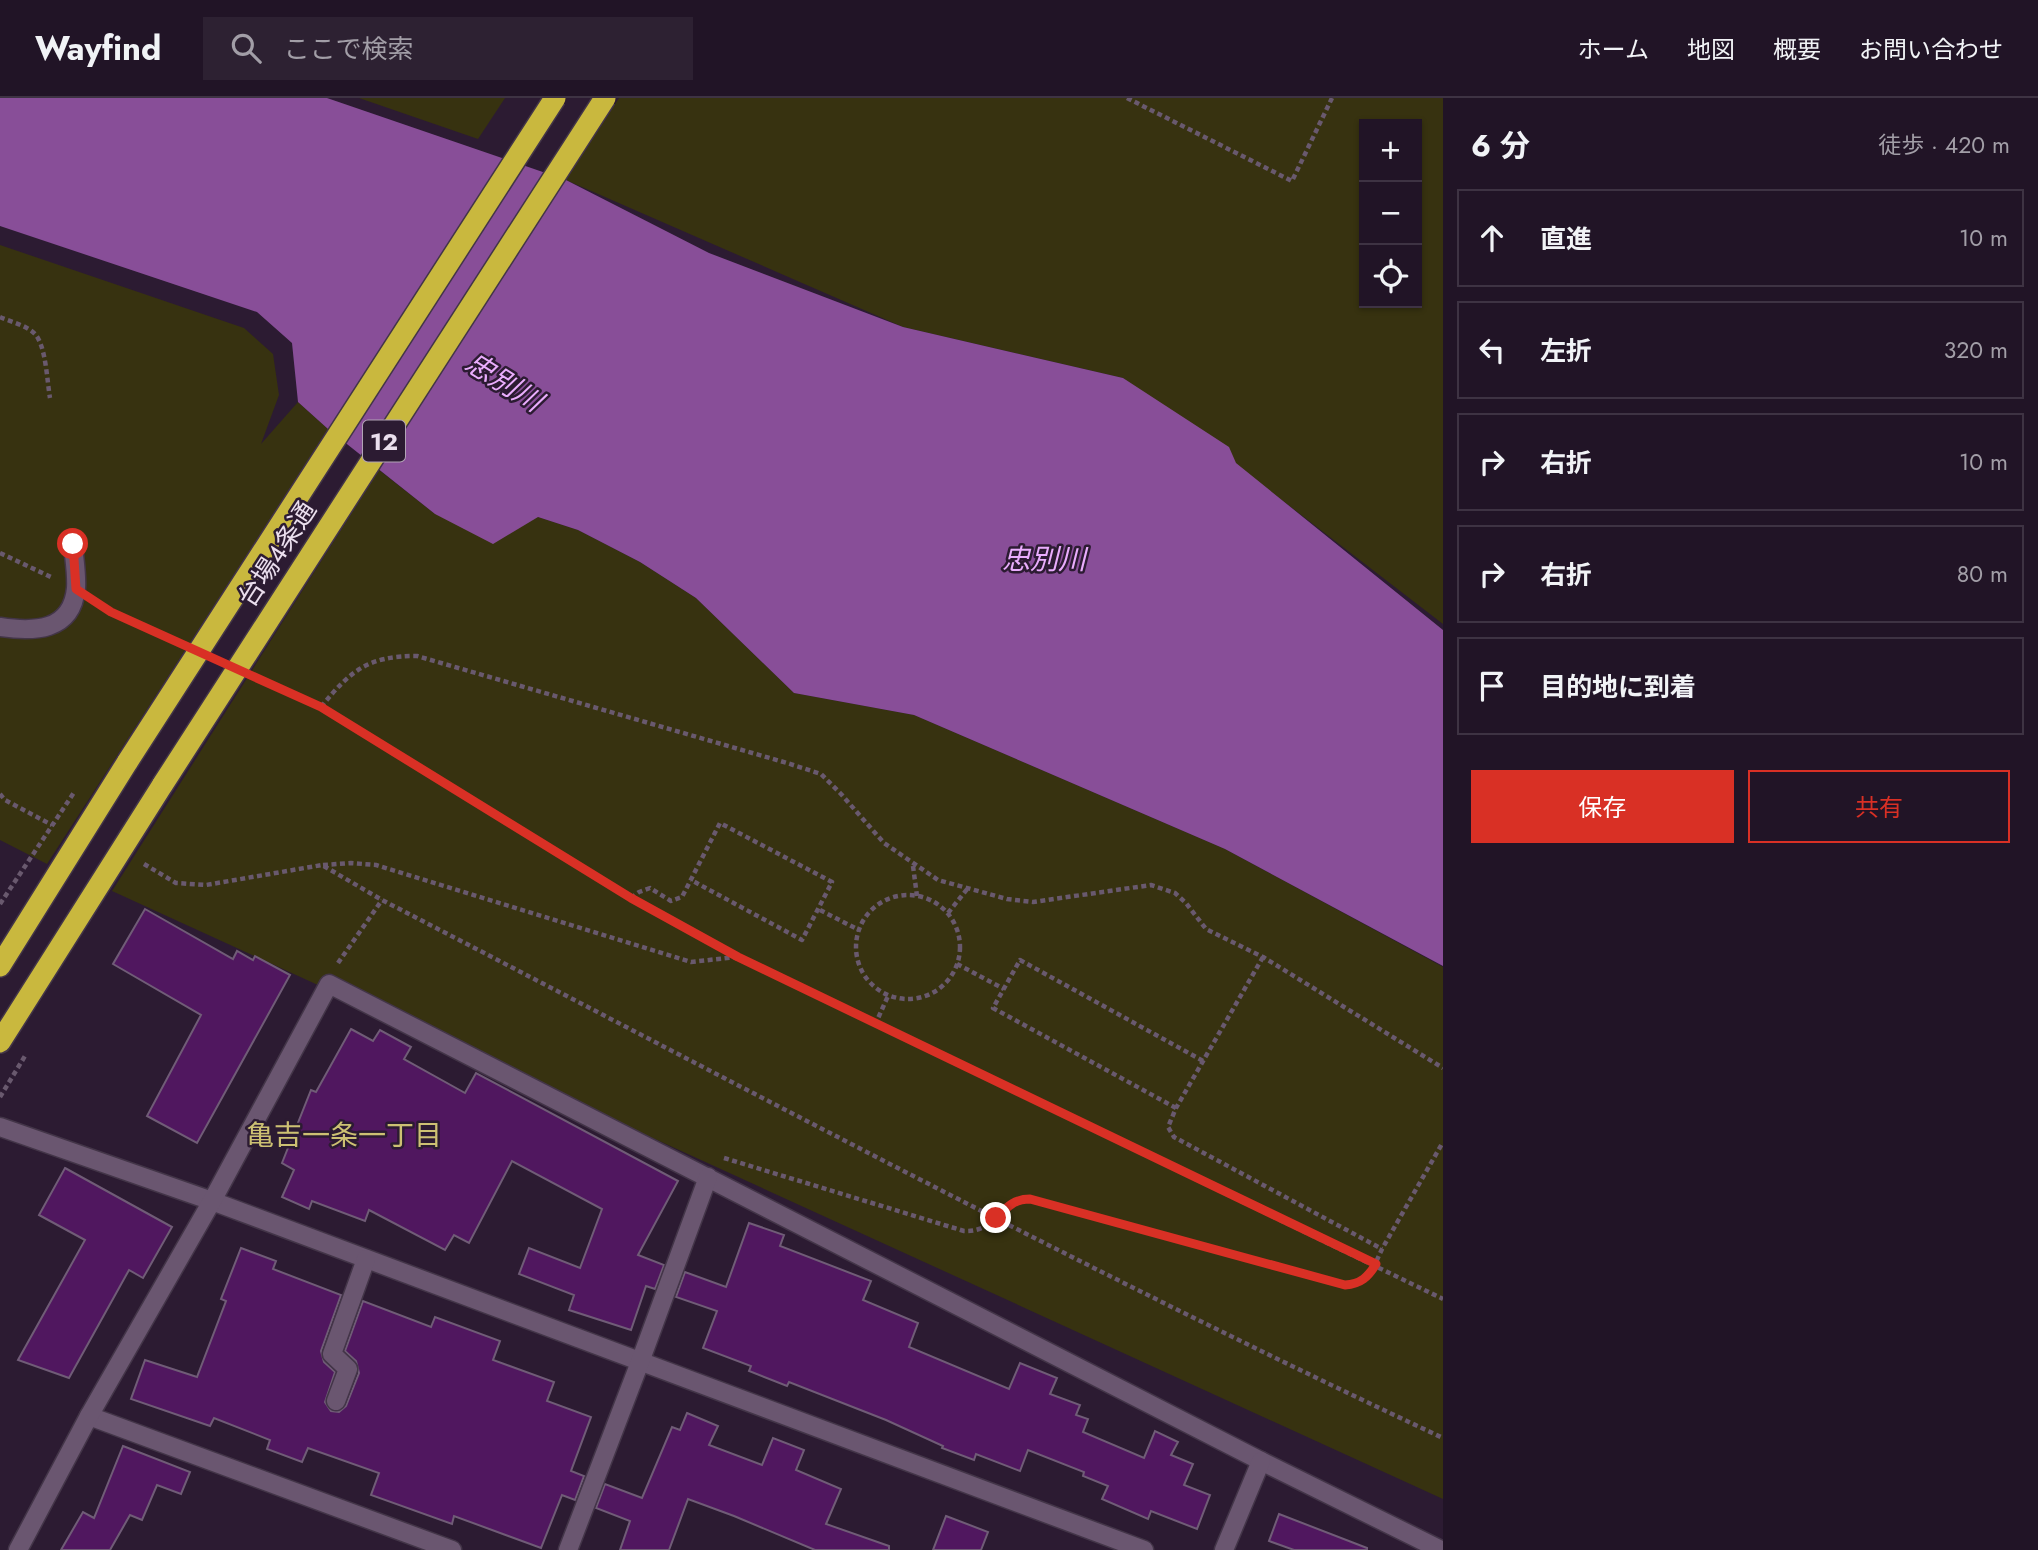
<!DOCTYPE html>
<html lang="ja">
<meta charset="utf-8">
<style>
:root{--surface:#211426;--page:#2d2132;--text:#f1f3f6;--muted:#a29ea7;--line:#3e3343;--accent:#d93025}
body{margin:0;font-family:Jost,"Noto Sans JP",sans-serif;background:var(--page);color:var(--text)}
.controls{position:absolute;right:21px;top:21px;display:grid;overflow:hidden;border-radius:0px;box-shadow:0 2px 5px #0004}
.controls button{width:63px;height:63px;display:grid;place-items:center;padding:0;border:0;border-bottom:2px solid var(--line);background:var(--surface);color:var(--text);font:35px sans-serif}
.stop{position:absolute;width:21px;height:21px;margin:-16px;border:5px solid #d93025;border-radius:50%;background:#fff}
.stop.end{background:#d93025;border-color:#fff;box-shadow:0 2px 7px #0008}
.list{margin:0;padding:0;list-style:none}
h2{display:flex;justify-content:space-between;align-items:center;height:91px;margin:0;padding:0 28px;font-size:30px}
h2 small{font-size:23px;font-weight:400;color:var(--muted)}
.list li{display:grid;grid-template-columns:46px 1fr auto;gap:21px;align-items:center;box-sizing:border-box;height:98px;margin:0 14px 14px;padding:0 14px;border:2px solid var(--line);border-radius:0px}
.list b{display:block;font-size:26px;white-space:nowrap}
.list em{font-size:23px;font-style:normal;color:var(--muted)}
.actions{display:flex;gap:14px;padding:21px 28px}
.actions a{flex:1;padding:16px 0;border:2px solid var(--accent);border-radius:0px;text-align:center;font-size:24px;color:var(--accent)}
.actions .main{background:var(--accent);color:#fff}
.icon{flex:none;width:38px;height:38px;fill:none;stroke:currentColor;stroke-width:2;stroke-linecap:round;stroke-linejoin:round}
.map{position:relative;flex:none;width:1443px;height:1452px;overflow:hidden}
header{display:flex;align-items:center;gap:42px;box-sizing:border-box;height:98px;padding:0 35px;background:var(--surface);border-bottom:2px solid var(--line)}
header strong{font-size:33px}
nav{display:flex;gap:38px;margin-inline-start:auto;font-size:24px}
.search{width:490px;height:63px;background:var(--page);display:flex;align-items:center;gap:18px;box-sizing:border-box;padding:0 24px;border-radius:0px;color:var(--muted);font-size:26px}
main{display:flex}
aside{flex:1;background:var(--surface)}
.map>svg:first-child{display:block}
.green{fill:#373210;fill-rule:evenodd}
.water{fill:#884e98}
.building{fill:#50175f;stroke:#705c77;stroke-width:2}
.lines{fill:none;stroke-linecap:round;stroke-linejoin:round}
.minor-casing{stroke:#433548;stroke-width:21}
.highway-casing{stroke:#433548;stroke-width:24}
.path{stroke:#69596e;stroke-width:4.5;stroke-dasharray:5 3.5;stroke-linecap:butt}
.minor{stroke:#6a5670;stroke-width:18}
.highway{stroke:#c9b83e;stroke-width:21}
.highway-bridge-casing{stroke:#433548;stroke-width:24;stroke-linecap:butt}
.highway-bridge{stroke:#c9b83e;stroke-width:21}
.route{stroke:#d93025;stroke-width:9}
.labels{text-anchor:middle;dominant-baseline:central;stroke-width:5;stroke-linejoin:round;paint-order:stroke}
.shield{fill:#2c1b32;stroke:#b2a4b6;stroke-width:2}
.shield-label{font-size:24px;font-weight:bold;fill:#ebdfee}
.street-label{font-size:26px;fill:#ebdfee;stroke:#2c1b32}
.water-label{font-size:28px;font-style:italic;fill:#eaadfd;stroke:#2c1b32}
.neighbourhood-label{font-size:28px;fill:#cdc173;stroke:#2c1b32}
</style>
<header>
<strong>Wayfind</strong>
<div class="search"><svg class="icon" aria-label="search" viewBox="0 0 24 24"><circle cx="10" cy="10" r="6"/><path d="M15 15l6 6"/></svg>ここで検索</div>
<nav><a>ホーム</a><a>地図</a><a>概要</a><a>お問い合わせ</a></nav>
</header>
<main>
<div class="map">
<svg width="1443" height="1452" viewBox="0 0 1443 1452">
<rect width="100%" height="100%" fill="#2c1b32"/>
<g class="green">
<path d="M359,0h146l-27,41z"/>
<path d="M619,0h824v526l-320,-246 -220,-51 -337,-147zM1364,26h53v179h-53z"/>
<path d="M0,147l244,83 29,26 6,41 -18,49 37,-42 30,27 -281,435 -47,-24z"/>
<path d="M379,372l56,44 103,3 40,13 62,32 56,36 98,95 120,22 311,134 218,118v532l-1331,-608z"/>
</g>
<path class="water" d="M0,0h327l239,82 143,73 194,74 220,51 106,69 7,16 207,167v336l-218,-117 -311,-134 -120,-22 -98,-95 -56,-36 -62,-32 -40,-13 -45,27 -58,-30 -107,-85 -30,-27 -6,-59 -35,-31 -257,-86z"/>
<g class="building">
<path d="M145,811l88,50 4,-8 16,9 2,-4 35,19 -93,168 -50,-27 54,-101 -88,-51z"/>
<path d="M351,931l22,12 7,-11 31,17 -7,12 61,34 11,-20 202,108 -40,74 26,10 -9,24 -9,-3 -15,44 -62,-20 5,-15 -55,-21 10,-26 51,20 22,-59 -90,-48 -43,82 -15,-8 -9,15 -76,-40 -4,11 -53,-20 -3,8 -27,-12 12,-27 -12,-7 29,-73 5,2z"/>
<path d="M65,1070l107,59 -29,51 -14,-8 -60,108 -51,-18 67,-120 -46,-25z"/>
<path d="M749,1125l35,12 -4,11 91,35 -8,19 55,23 -9,24 100,42 11,-26 37,15 -7,16 30,11 -4,10 12,4 -5,13 61,26 11,-27 23,11 -7,13 22,9 -9,21 26,10 -13,34 -46,-18 -3,8 -46,-20 6,-13 -25,-10 1,-4 -56,-22 -8,21 -44,-17 -2,6 -32,-12 1,-2 -57,-26 -97,-38 -2,4 -38,-15 2,-5 -48,-18 14,-37 -41,-14 9,-25 41,15z"/>
<path d="M241,1150l35,13 -3,8 68,26 -20,56 3,11 11,10 -10,30 6,9 8,1 7,-6 13,-33 -3,-12 -11,-10 18,-50 68,26 4,-10 65,24 -7,19 61,22 -7,19 44,16 -20,54 13,5 -9,24 -13,-5 -21,53 -87,-32 -2,8 -81,-29 8,-22 -71,-25 -6,14 -35,-13 3,-9 -56,-22 -4,8 -79,-27 14,-39 52,17 29,-76 -5,-2z"/>
<path d="M687,1315l31,13 -9,19 53,20 11,-27 31,12 -8,20 45,19 -15,35 63,22v4h-74l-81,-34 -46,-17 -19,51h-49l10,-29 -34,-13 9,-24 37,14 30,-71 8,3z"/>
<path d="M123,1348l67,26 -9,22 -24,-9 -15,35 -12,-5 -20,35h-49l22,-38 11,6z"/>
<path d="M1279,1416l88,34v2h-73l-25,-9z"/>
<path d="M946,1418l42,16 -7,18h-48z"/>
</g>
<g class="lines">
<g class="minor-casing">
<g id="minor">
<path d="M0,529c33,5 72,5 76,-39 1,-14 -2,-30 -3,-44"/>
<path d="M0,1029l212,74 932,349"/>
<path d="M336,1303l12,-32 -16,-15 34,-95"/>
<path d="M89,1318l363,134"/>
<path d="M18,1452l71,-134 123,-215 117,-217 932,477 180,89"/>
<path d="M568,1452l72,-188 68,-185"/>
<path d="M1224,1452l37,-89"/>
</g>
</g>
<g class="highway-casing">
<g id="highway">
<path d="M0,868l128,-205"/>
<path d="M0,944l163,-258"/>
</g>
</g>
<g class="path">
<path d="M1127,0l165,83 40,-83"/>
<path d="M0,219c11,5 26,8 35,17 11,12 12,47 15,64"/>
<path d="M0,455l53,25"/>
<path d="M97,505l15,9 65,30"/>
<path d="M259,580l62,29 310,191 107,59 705,342"/>
<path d="M321,609c30,-37 47,-51 96,-51l370,107 34,11 20,20 43,49 54,37 69,19 26,3 118,-17 24,8 11,10 20,26 57,28 180,111"/>
<path d="M0,696l5,6 47,25"/>
<path d="M144,766l32,19 30,2 116,-20 60,35c352,182 702,370 1061,538"/>
<path d="M323,767l28,-2 25,2 315,97 45,-5"/>
<path d="M913,768l4,30"/>
<circle cx="908" cy="849" r="52"/>
<path d="M631,800l8,-6 11,-4 21,13 11,-4 38,-74 112,59 -30,58 -111,-60"/>
<path d="M0,806l75,-113"/>
<path d="M820,812l39,20"/>
<path d="M948,815l20,-25"/>
<path d="M1263,859l-87,151 -8,19 6,10 208,112"/>
<path d="M338,865l44,-63"/>
<path d="M957,866l47,25"/>
<path d="M875,927l13,-29"/>
<path d="M0,999l25,-41"/>
<path d="M1176,1010l-183,-100 27,-48 185,102"/>
<path d="M724,1060l240,73c36,1 35,-32 66,-32l315,86h10l15,-10 12,-26 61,-107"/>
</g>
<use href="#minor" class="minor"/>
<use href="#highway" class="highway"/>
<g class="highway-bridge-casing">
<g id="highway-bridge">
<path d="M128,663l427,-663"/>
<path d="M163,686l442,-686"/>
</g>
</g>
<use href="#highway-bridge" class="highway-bridge"/>
</g>
<g class="lines">
<path class="route" d="M73,446l3,45 35,23 210,95 310,191 107,59 638,307c-8,13 -15,20 -31,21l-315,-86c-16,0 -23,8 -34,19"/>
</g>
<g class="labels">
<rect class="shield" x="363" y="322.5" width="42" height="41" rx="5"/>
<g class="shield-label">
<text x="384" y="343">12</text>
</g>
<g class="street-label">
<text transform="translate(277 456) rotate(-57)">台場4条通</text>
</g>
<g class="water-label">
<text transform="translate(504 284) rotate(32)">忠別川</text>
<text x="1044" y="461">忠別川</text>
</g>
<g class="neighbourhood-label">
<text x="344" y="1037">亀吉一条一丁目</text>
</g>
</g>
</svg>
<div class="controls">
<button>+</button>
<button>−</button>
<button><svg class="icon" aria-label="locate" viewBox="0 0 24 24"><circle cx="12" cy="12" r="6"/><path d="M12 2v4M12 18v4M2 12h4M18 12h4"/></svg></button>
</div>
<div class="stop" style="left:73px;top:446px"></div>
<div class="stop end" style="left:996px;top:1120px"></div>
</div>
<aside>
<h2>6 分<small>徒歩 · 420 m</small></h2>
<ul class="list">
<li><svg class="icon" aria-label="ahead" viewBox="0 0 24 24"><path d="M12 20V5M6 11l6-6 6 6"/></svg><div><b>直進</b></div><em>10 m</em></li>
<li><svg class="icon" aria-label="left" viewBox="0 0 24 24"><path d="M17 20v-9H6M10 6l-5 5 5 5"/></svg><div><b>左折</b></div><em>320 m</em></li>
<li><svg class="icon" aria-label="right" viewBox="0 0 24 24"><path d="M7 20v-9h11M14 6l5 5-5 5"/></svg><div><b>右折</b></div><em>10 m</em></li>
<li><svg class="icon" aria-label="right" viewBox="0 0 24 24"><path d="M7 20v-9h11M14 6l5 5-5 5"/></svg><div><b>右折</b></div><em>80 m</em></li>
<li><svg class="icon" aria-label="arrive" viewBox="0 0 24 24"><path d="M6 21V4h12l-3 4 3 4H6"/></svg><div><b>目的地に到着</b></div></li>
</ul>
<div class="actions"><a class="main">保存</a><a>共有</a></div>
</aside>
</main>
